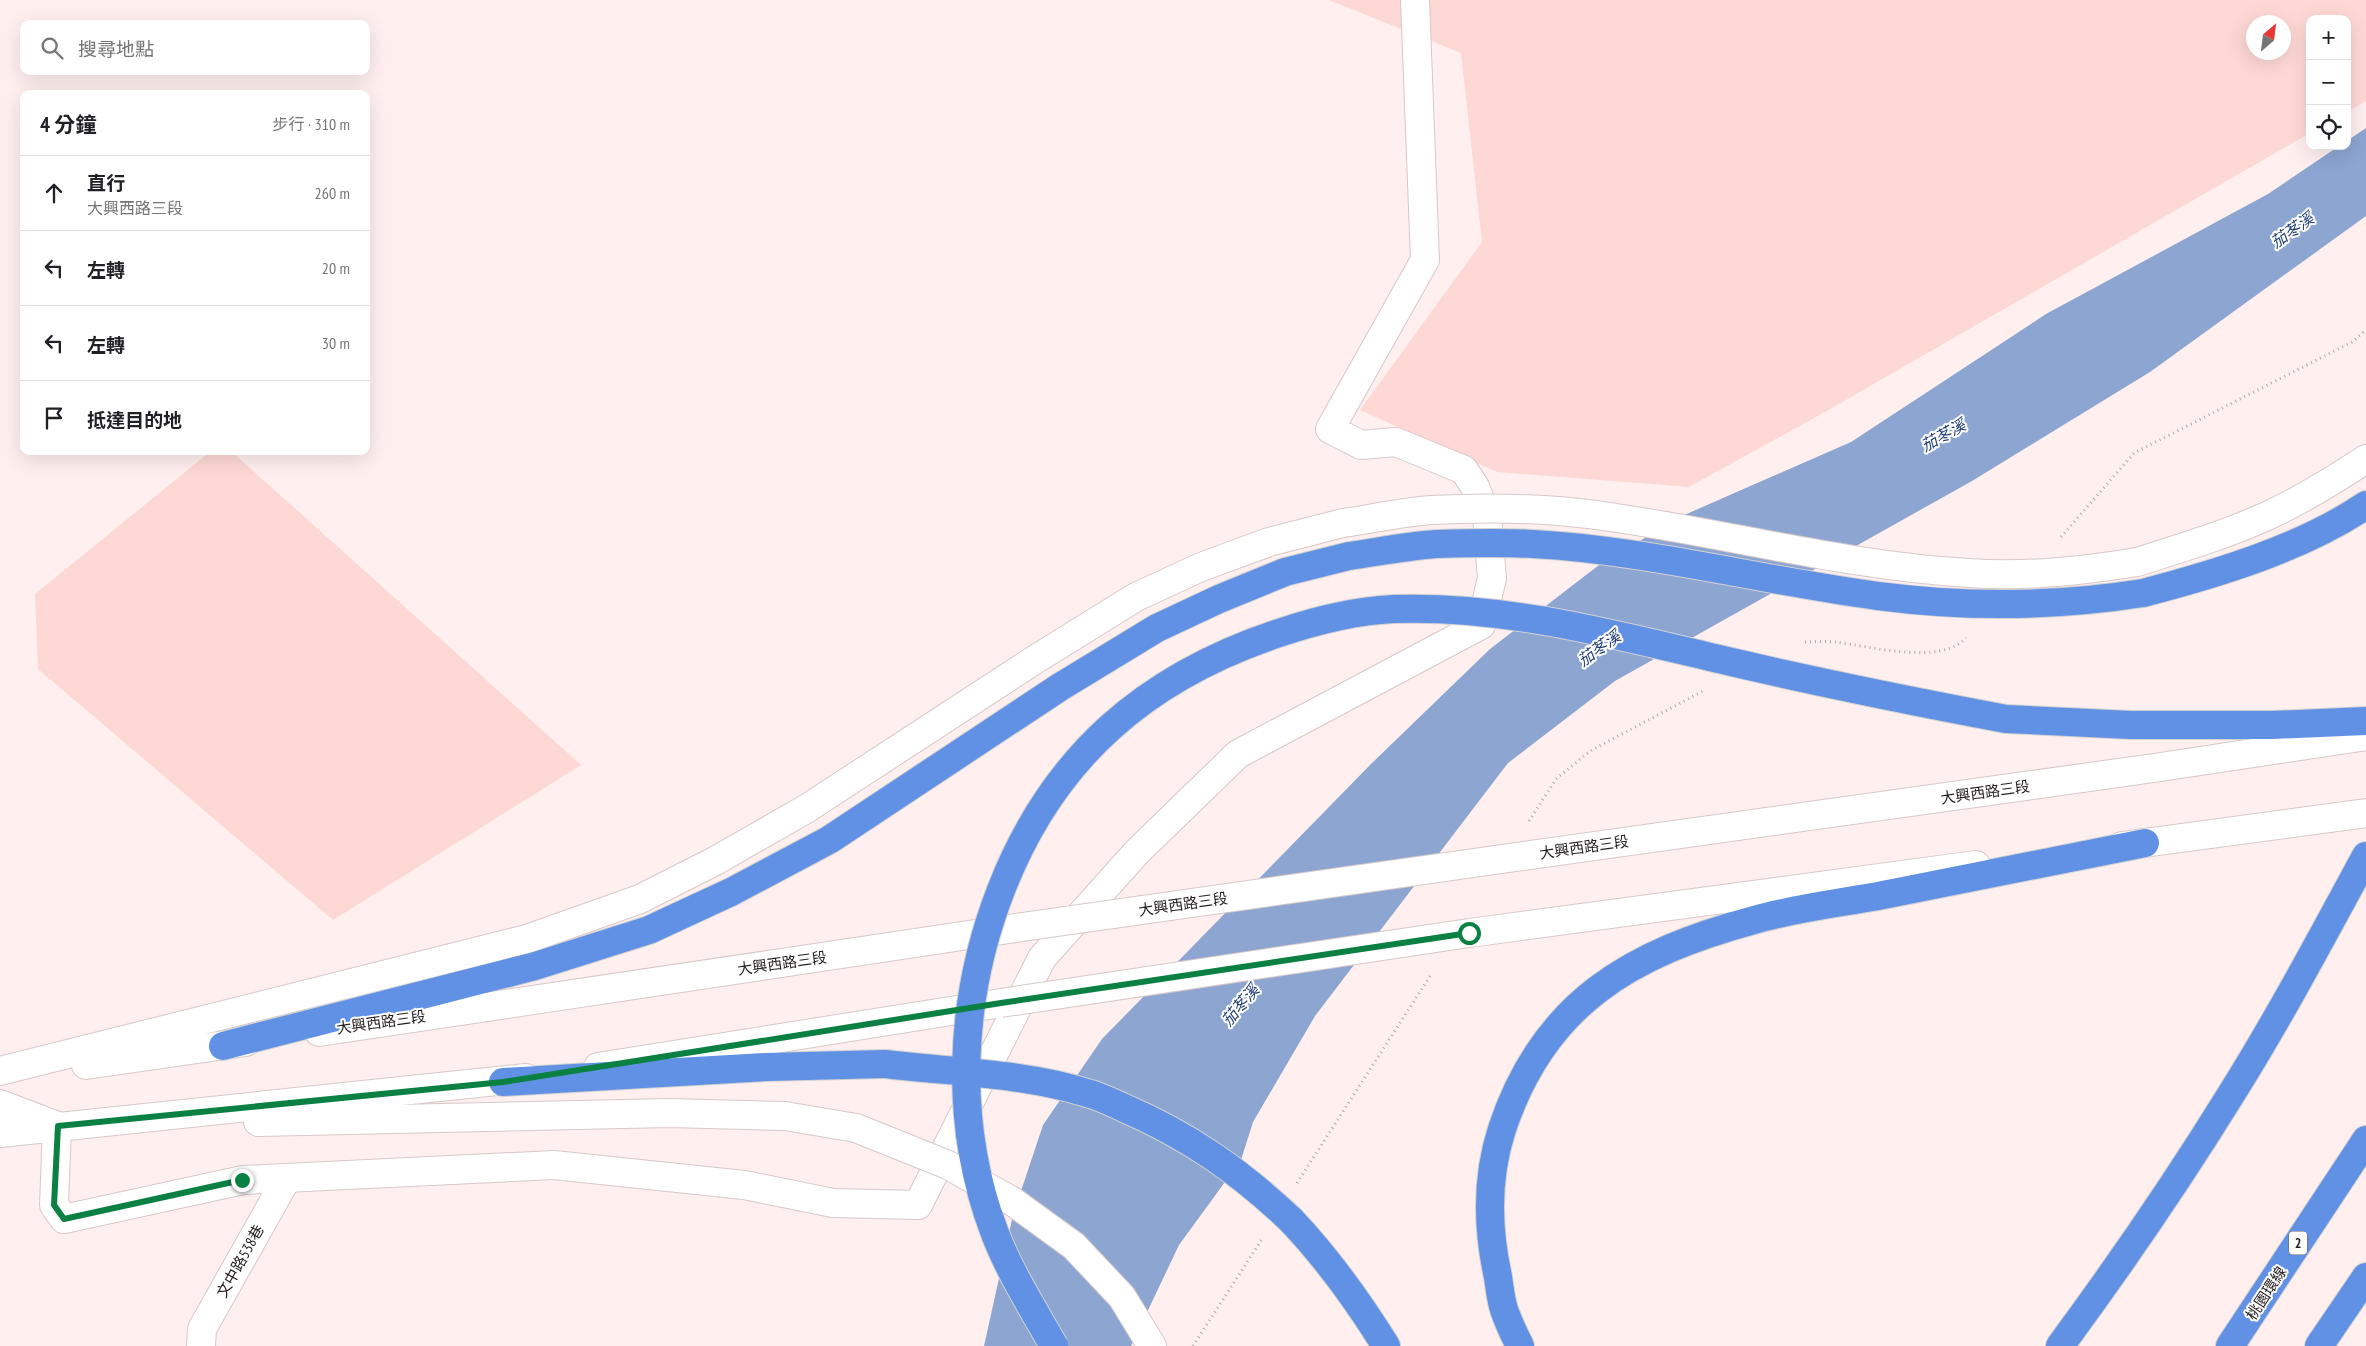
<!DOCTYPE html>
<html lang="zh-TW">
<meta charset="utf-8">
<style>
:root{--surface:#fff;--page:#f6f6f6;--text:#202124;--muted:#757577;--line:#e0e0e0}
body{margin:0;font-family:"PT Sans Narrow","Noto Sans TC",sans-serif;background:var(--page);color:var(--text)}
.controls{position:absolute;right:15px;top:15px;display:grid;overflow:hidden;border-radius:10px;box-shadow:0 5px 20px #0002}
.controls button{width:45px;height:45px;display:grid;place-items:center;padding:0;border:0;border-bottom:1px solid var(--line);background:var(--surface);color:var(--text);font:25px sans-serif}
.compass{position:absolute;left:2246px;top:15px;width:45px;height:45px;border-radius:50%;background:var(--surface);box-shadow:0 5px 20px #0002;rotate:28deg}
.stop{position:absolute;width:15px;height:15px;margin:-11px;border:4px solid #0b8043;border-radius:50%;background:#fff}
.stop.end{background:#0b8043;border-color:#fff;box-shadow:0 1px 5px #0008}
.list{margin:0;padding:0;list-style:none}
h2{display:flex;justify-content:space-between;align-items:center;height:65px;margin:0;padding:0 20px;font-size:21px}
h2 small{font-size:16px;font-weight:400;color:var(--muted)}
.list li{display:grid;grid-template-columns:32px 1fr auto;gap:15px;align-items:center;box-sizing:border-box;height:75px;padding:0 20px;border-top:1px solid var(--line)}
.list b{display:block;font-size:19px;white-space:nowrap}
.list p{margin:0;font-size:16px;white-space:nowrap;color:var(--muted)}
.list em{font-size:16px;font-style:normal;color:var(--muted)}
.icon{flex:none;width:28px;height:28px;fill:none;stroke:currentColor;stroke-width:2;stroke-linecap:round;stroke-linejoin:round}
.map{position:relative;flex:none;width:2366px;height:1346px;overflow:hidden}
.search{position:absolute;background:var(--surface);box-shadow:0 5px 20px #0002;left:20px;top:20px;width:350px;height:55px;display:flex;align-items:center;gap:12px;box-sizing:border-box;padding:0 18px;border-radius:10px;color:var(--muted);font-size:19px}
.panel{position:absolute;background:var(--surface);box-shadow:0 5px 20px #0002;left:20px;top:90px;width:350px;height:365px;border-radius:10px}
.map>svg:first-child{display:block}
.green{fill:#fed8d5;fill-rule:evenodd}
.water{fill:#8ca5d1}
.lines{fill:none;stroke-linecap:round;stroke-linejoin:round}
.minor-casing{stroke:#d6c8c7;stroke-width:30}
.highway-casing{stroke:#d3d2d2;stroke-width:30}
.path{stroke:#b2a6a6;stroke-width:3;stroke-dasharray:1 4;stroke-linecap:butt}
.minor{stroke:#fff;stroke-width:28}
.highway{stroke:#6191e5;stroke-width:28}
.minor-bridge-casing{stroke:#d6c8c7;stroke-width:30;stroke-linecap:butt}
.highway-bridge-casing{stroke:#d3d2d2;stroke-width:30;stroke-linecap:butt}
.minor-bridge{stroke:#fff;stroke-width:28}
.highway-bridge{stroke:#6191e5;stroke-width:28}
.route{stroke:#0b8043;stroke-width:6}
.labels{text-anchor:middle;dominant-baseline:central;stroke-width:4;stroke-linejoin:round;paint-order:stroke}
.shield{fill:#fff;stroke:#646161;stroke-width:1}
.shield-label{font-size:14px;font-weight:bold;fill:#221d1d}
.street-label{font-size:15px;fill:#221d1d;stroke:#fff}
.water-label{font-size:16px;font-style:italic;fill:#1e3c72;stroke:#fff}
</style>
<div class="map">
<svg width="2366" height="1346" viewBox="0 0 2366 1346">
<rect width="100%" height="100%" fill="#fff0ef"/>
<g class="green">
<path d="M1329,0h1037v101l-19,11v-93h-37v114l-485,279 -136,75 -192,-15 -137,-62 122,-168 -21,-189zM2254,22h30v30h-30z"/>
<path d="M211,451h20l350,314 -248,155 -295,-251 -3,-75z"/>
</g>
<path class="water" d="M2366,128v88l-216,156 -178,109 -357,200 -107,82 -193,253 -62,106 -12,38 -62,85 -48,101h-147l29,-131 30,-90 59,-86 269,-275 119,-115 109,-84 83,-49 169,-74 195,-128 222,-120 71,-48h8v-5z"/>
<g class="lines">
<g class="minor-casing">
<g id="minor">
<path d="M2137,562c44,-14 88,-27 130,-46 35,-16 67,-36 99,-57"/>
<path d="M2122,846l244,-33"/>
<path d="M1516,857l638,-89 212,-32"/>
<path d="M1469,933l507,-68"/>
<path d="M319,1032l703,-105"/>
<path d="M86,1065l160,-23"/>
<path d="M598,1067l403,-64"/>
<path d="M0,1071l527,-132 113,-40 75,-38 91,-52 230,-150 100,-62 65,-30 68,-25 74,-19"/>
<path d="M0,1104l55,21"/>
<path d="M258,1122l412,-9 115,3 71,12"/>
<path d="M57,1126l-3,79 10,14 179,-39 311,-15 190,20 89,18 85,2 124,-247 95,-106 101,-98 243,-129 11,-47 -5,-61 -12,-30 -11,-17 -68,-28 -35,3 -31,-16 95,-169 -10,-260"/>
<path d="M0,1133l526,-55"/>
<path d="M1012,1201l62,45 48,51 30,49"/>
<path d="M201,1346l1,-17 85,-151"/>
</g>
</g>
<g class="highway-casing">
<g id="highway">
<path d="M2143,593c73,-19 160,-45 223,-88"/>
<path d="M2006,719l125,6h142l93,-4"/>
<path d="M223,1046l312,-80 114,-36 82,-38 98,-52 231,-153 97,-59 62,-29 66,-27 64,-16"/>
<path d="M503,1082l263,-15 119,-3"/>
<path d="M1291,1220c37,39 67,81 95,126"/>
<path d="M1520,1346c-5,-10 -10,-20 -14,-31 -5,-11 -6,-25 -8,-38 -11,-50 -12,-99 4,-148 42,-127 130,-176 252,-209 41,-12 87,-17 129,-25 88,-17 175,-35 262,-52"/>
<path d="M2060,1346c59,-80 118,-166 170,-250 49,-78 92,-159 136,-240"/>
<path d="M2230,1346l136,-206"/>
<path d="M2319,1346l47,-69"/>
</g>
</g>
<g class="path">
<path d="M2061,537l73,-84 218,-111 14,-12"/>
<path d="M1805,642c10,0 20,-1 30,0 36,4 104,24 131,-4"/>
<path d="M1529,821l27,-42 34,-28 115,-61"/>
<path d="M1297,1183l135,-210"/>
<path d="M1193,1346l69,-107"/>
</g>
<use href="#minor" class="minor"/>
<use href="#highway" class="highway"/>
<g class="minor-bridge-casing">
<g id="minor-bridge">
<path d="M1343,523c29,-4 59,-11 88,-13 56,-3 116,-2 172,6 122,17 243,50 366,57 57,4 112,-2 168,-11"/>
<path d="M1022,927l494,-70"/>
<path d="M1001,1003l468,-70"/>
<path d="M856,1128l92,37 64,36"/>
</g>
</g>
<g class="highway-bridge-casing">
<g id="highway-bridge">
<path d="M1349,556c28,-4 58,-10 87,-12 32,-1 65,-2 97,0 114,6 231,37 345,52 91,12 175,11 265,-3"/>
<path d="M885,1064c65,8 139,9 202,29 12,3 24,9 35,14 67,29 116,63 169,113"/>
<path d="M1054,1346c-21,-37 -45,-75 -60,-115 -41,-109 -35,-233 7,-341 52,-134 146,-214 281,-258 36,-12 74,-21 111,-23 118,-4 230,28 343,54 90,21 180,39 270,56"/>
</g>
</g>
<use href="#minor-bridge" class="minor-bridge"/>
<use href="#highway-bridge" class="highway-bridge"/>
</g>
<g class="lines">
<path class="route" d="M242,1180l-178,39 -10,-14 4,-79 445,-44 498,-79 468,-70"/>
</g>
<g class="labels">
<rect class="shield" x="2289" y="1231.5" width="18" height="23" rx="4"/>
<g class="shield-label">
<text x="2298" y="1243">2</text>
</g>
<g class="street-label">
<text transform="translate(1985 792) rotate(-8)">大興西路三段</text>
<text transform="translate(1584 847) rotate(-8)">大興西路三段</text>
<text transform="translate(1183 904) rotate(-8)">大興西路三段</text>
<text transform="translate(782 963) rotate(-8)">大興西路三段</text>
<text transform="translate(381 1022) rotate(-8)">大興西路三段</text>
<text transform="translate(240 1261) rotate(-61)">文中路538巷</text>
<text transform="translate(2266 1293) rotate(-57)">桃園環線</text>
</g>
<g class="water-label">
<text transform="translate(2292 230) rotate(-35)">茄苳溪</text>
<text transform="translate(1943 435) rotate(-29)">茄苳溪</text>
<text transform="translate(1599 648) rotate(-36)">茄苳溪</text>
<text transform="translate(1240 1005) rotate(-50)">茄苳溪</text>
</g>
</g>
</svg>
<div class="controls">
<button>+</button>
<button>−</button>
<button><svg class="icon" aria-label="locate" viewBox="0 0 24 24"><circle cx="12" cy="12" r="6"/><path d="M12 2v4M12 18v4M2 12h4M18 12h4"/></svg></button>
</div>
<svg class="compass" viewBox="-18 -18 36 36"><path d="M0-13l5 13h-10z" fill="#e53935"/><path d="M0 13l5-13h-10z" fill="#757577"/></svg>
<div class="stop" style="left:1469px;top:933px"></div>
<div class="stop end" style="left:242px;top:1180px"></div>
<div class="search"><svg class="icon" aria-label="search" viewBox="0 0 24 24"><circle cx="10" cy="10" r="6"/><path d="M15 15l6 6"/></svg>搜尋地點</div>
<section class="panel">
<h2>4 分鐘<small>步行 · 310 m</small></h2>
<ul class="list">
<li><svg class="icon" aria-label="ahead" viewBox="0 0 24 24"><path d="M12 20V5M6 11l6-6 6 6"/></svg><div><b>直行</b><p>大興西路三段</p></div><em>260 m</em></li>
<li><svg class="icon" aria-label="left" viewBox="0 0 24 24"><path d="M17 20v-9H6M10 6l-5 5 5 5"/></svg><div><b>左轉</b></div><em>20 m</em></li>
<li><svg class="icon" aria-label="left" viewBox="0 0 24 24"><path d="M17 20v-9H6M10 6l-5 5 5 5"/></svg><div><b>左轉</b></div><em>30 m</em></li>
<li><svg class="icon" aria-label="arrive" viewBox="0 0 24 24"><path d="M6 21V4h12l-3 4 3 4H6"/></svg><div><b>抵達目的地</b></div></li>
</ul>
</section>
</div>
